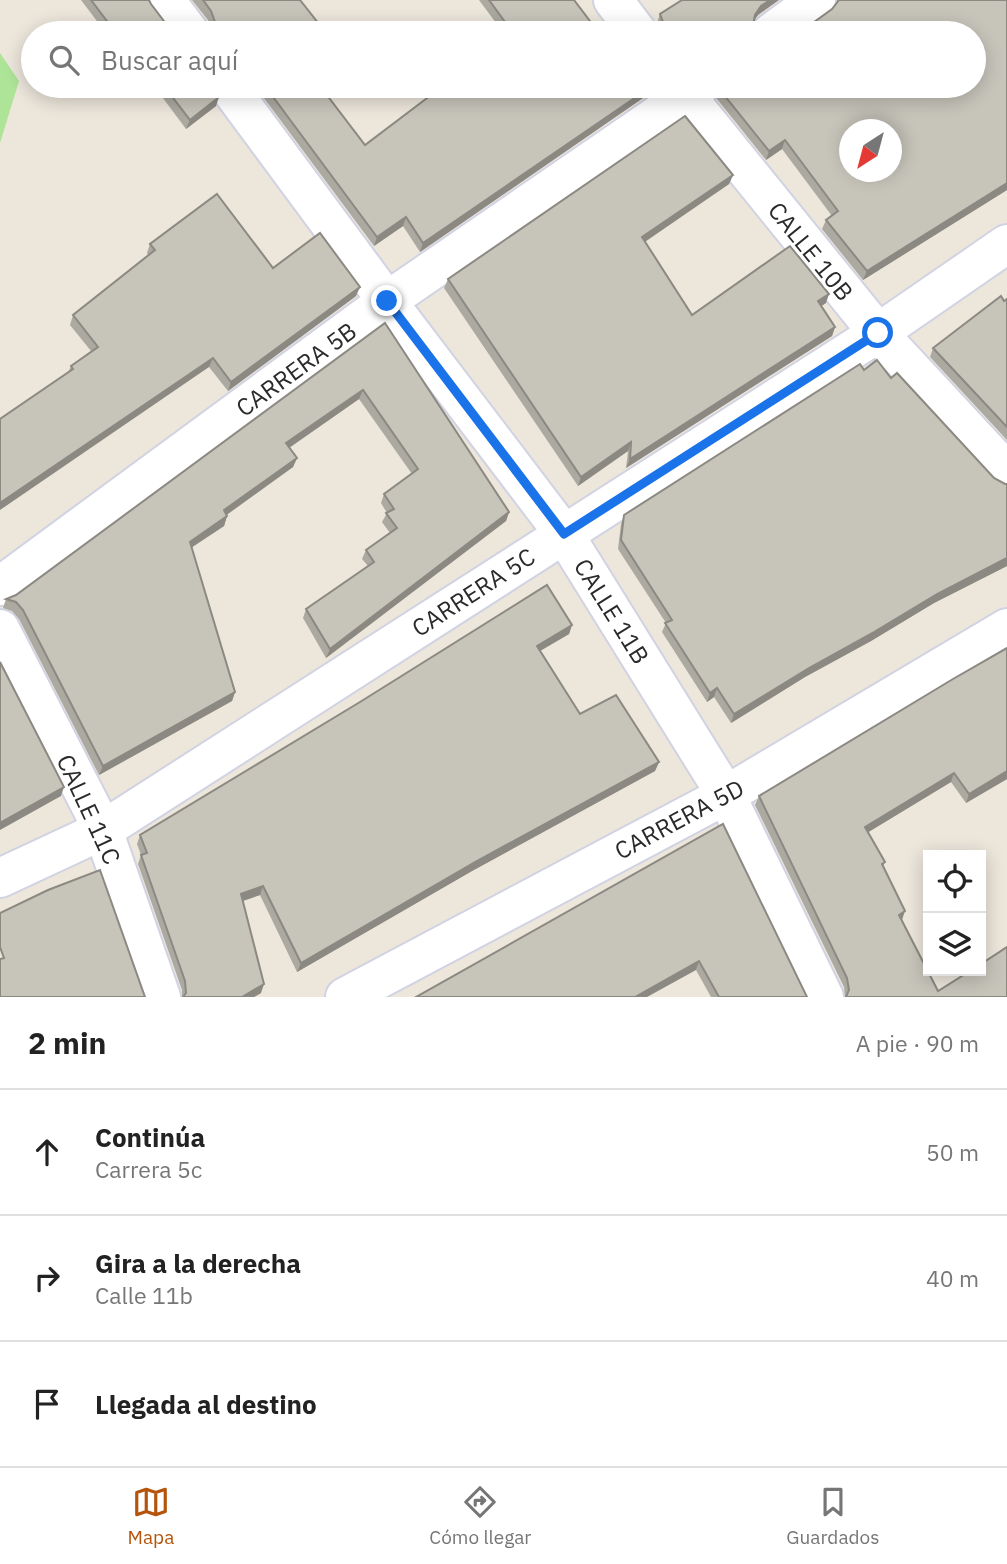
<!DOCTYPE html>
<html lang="es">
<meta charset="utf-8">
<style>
:root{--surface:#fff;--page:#f6f6f6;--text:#222;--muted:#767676;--line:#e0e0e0;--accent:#b45309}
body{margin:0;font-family:"IBM Plex Sans",sans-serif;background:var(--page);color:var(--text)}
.controls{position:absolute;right:21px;bottom:21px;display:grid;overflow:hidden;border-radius:0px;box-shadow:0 4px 18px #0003}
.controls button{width:63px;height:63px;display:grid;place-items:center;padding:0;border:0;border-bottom:2px solid var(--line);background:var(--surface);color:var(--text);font:35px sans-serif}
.compass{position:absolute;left:839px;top:119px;width:63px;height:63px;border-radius:50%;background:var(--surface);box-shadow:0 4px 18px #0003;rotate:216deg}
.stop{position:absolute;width:21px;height:21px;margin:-16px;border:5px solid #1a73e8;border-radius:50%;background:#fff}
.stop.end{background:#1a73e8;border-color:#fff;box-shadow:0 2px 7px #0008}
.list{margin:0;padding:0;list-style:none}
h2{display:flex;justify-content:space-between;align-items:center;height:91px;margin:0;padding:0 28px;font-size:30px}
h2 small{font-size:23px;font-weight:400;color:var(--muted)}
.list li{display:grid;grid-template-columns:46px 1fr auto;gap:21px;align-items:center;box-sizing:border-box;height:126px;padding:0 28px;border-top:2px solid var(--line)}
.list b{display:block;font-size:26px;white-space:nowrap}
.list p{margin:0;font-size:23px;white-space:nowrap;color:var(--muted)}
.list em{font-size:23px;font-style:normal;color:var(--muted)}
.icon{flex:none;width:38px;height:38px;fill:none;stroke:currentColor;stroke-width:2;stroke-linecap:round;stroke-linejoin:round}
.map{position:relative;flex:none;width:1007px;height:997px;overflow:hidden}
.search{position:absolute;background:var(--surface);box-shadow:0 4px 18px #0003;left:21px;right:21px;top:21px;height:77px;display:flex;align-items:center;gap:18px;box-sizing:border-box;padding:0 24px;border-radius:38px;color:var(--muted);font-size:26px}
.sheet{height:469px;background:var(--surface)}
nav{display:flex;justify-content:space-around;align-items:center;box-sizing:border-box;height:98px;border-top:2px solid var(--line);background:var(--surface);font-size:19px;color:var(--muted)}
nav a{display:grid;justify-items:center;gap:4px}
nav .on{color:var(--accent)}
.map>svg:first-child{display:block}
.green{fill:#ade497}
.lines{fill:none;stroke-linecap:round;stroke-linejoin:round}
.street-casing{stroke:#d1d3e3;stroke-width:42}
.street{stroke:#fff;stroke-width:38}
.wall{fill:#aba9a0;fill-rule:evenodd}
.shaded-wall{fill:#8b8982}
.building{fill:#c7c4ba;stroke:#8b8982;stroke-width:2;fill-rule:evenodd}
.route{stroke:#1a73e8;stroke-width:9}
.labels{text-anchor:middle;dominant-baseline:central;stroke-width:6;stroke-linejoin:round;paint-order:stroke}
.street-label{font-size:24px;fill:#2a2a2a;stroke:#fff}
</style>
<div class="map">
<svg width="1007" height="997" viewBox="0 0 1007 997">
<rect width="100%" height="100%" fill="#ece6db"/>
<path class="green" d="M0,53l19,28 -19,62z"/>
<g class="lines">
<g class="street-casing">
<g id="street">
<path d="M165,0l25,33"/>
<path d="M613,0l25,33"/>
<path d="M771,33l45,-33"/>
<path d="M228,86l159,215 177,233 162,261 98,202"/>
<path d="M678,86l200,247 129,139"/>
<path d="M0,586l387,-285 313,-215"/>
<path d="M0,629l103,201 58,167"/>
<path d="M0,878l103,-48 775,-497 129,-89"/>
<path d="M345,997l381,-202 281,-167"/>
</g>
</g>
<use href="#street" class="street"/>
</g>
<g class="wall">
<path d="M81,0h68l2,4 22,29h-67z"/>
<path d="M192,0h108l19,24 -3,9h-105l1,-2 -4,-11z"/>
<path d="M479,0h95l-75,27z"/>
<path d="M837,0h170v190l-144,90 -41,-51 4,-9 6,-4 -50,-67 -16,11 -49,-61 4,-13h253v-53h-175l33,-24 5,-6zM850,130h42v42h-42z"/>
<path d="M660,14l98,1 -5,6v5l3,7h-97l-2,-10z"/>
<path d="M154,86h59l3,20 -30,23z"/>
<path d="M255,86h65l45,59 291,-56 -236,163 -17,-26 -29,20z"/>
<path d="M733,175l-4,9 -84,57 47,74 134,-12 -5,3 14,21 -3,9 -206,132 2,-17 -50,35 -134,-198 4,-9z"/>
<path d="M150,244l123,24 83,28 -128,95 -19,-24 -141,6 3,-7 20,-15 -21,-26 3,-10 75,-60 -1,-2z"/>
<path d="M1007,299v141l-77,-83 3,-9z"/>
<path d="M385,323l124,189 -3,9 -180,137 -23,-40 3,-9 62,-43 -6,-7 4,-9 24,-17 -8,-11 5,-9 -6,-10 3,-9 28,-20 -53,-75 -70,49 8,10 -4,9 -67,47 1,2 -3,10 -33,22 44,144 -3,9 -133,74 -80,-156 -7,-8 -9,-3 3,-9 10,-4z"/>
<path d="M864,370l27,8 103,100 11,6h2v82l-73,37 -63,38 -66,36 -74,46 -17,-26 -7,5 -45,-70 4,-9 -48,-74 3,-25 3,-9z"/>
<path d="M572,625l-3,9 -29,17 40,63 79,48 -4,9 -183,100 -175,101 -37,-77 -18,6 19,92 -7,4h-72v-7l-44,-126 3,-9 -4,-11 3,-9z"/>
<path d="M1007,648v131l-41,24 -15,-21 -83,50 17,30 -2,5 18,54 37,70 69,6h-162l-1,-10 -89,-182 4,-9z"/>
<path d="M723,824l84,173h-96l-15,-27z"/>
</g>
<g class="shaded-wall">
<path d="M770,0h9l-21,15 -7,9 4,-9 6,-9z"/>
<path d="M319,24l-3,9h-10z"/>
<path d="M652,86h6l-2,3 -236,163 3,-9z"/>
<path d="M219,97l-3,9 -30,23 4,-9z"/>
<path d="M785,140l-3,9 -16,11 3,-9z"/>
<path d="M733,175l-4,9 -90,62 3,-9z"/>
<path d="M1007,183v7l-144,90 4,-9z"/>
<path d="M406,217l-3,9 -29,20 3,-9z"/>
<path d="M360,287l-4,9 -128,95 3,-9z"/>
<path d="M829,294l-3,9 -11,7 3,-9z"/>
<path d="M835,327l-3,9 -206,132 4,-9z"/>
<path d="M213,358l-4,9 -209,143v-7z"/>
<path d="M363,390l-4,9 -76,53 3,-9z"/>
<path d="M631,442l-3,9 -50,35 3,-9z"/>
<path d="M297,458l-4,9 -72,52 3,-9z"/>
<path d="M509,512l-3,9 -180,137 4,-9z"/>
<path d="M227,516l-3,10 -38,25 4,-9z"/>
<path d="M1007,558v8l-73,37 -63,38 -66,36 -74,46 3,-9 75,-46 128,-74z"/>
<path d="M572,625l-3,9 -36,21 4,-9z"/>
<path d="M717,688l-3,9 -7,5 3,-9z"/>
<path d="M235,692l-3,9 -133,74 4,-9z"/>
<path d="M659,762l-4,9 -183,100 -175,101 4,-9 174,-101z"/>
<path d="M1007,771v8l-41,24 3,-9z"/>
<path d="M954,773l-3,9 -89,54 3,-9z"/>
<path d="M64,787l-3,9 -61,34v-7z"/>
<path d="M263,886l-3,9 -23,8 4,-9z"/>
<path d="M905,911l-3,9 -3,-5z"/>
<path d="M699,961l-3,9 -49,27h-12z"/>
<path d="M264,984l-3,9 -7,4h-12z"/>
</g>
<g class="building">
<path d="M91,0h58l2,4 22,29h-57z"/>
<path d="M203,0h97l19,24 -13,9h-93l2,-11 -4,-11z"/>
<path d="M489,0h85l25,33h-109l15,-11z"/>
<path d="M682,0h88l-9,6 -6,9 -2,11 3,7h-95l2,-11 -3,-8z"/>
<path d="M839,0h168v183l-140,88 -41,-51 12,-9 -53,-71 -16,11 -49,-61 3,-4h251v-53h-175l33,-24zM850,130h42v42h-42z"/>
<path d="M164,86h49l6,11 -29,23z"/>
<path d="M265,86h55l45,59 78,-59h209l-229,157 -17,-26 -29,20z"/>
<path d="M685,116l48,59 -91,62 50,78 98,-69 39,48 -11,7 17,26 -205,132 1,-17 -50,35 -133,-198z"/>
<path d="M217,194l56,74 47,-35 40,54 -129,95 -18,-24 -213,145v-84l73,-50 -2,-3 27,-19 -25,-32 82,-65 -5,-6z"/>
<path d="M1001,296l3,5 3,-2v128l-74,-79z"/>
<path d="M385,323l124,189 -179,137 -24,-40 68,-47 -8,-12 31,-22 -11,-15 8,-4 -10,-15 34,-25 -55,-79 -77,53 11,15 -73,52 3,6 -37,26 45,150 -132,74 -80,-156 -7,-8 -10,-3 10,-4z"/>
<path d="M877,360l14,18 6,-5 97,105 11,6h2v74l-70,36 -63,38 -65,36 -75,46 -17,-26 -7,5 -45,-70 7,-3 -51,-80 3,-25 236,-151 4,6z"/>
<path d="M547,585l25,40 -35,21 43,68 36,-19 43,67 -184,100 -174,101 -38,-77 -22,8 23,90 -22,13h-59l3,-4 -1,-12 -44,-126 6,-2 -7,-18 220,-133z"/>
<path d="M1007,648v123l-38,23 -15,-21 -89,54 20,35 -3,2 23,47 -6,4 39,76 32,-20h11v-7l26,-17v50h-161l3,-7 -2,-12 -88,-182 194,-117z"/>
<path d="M0,662l64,125 -64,36z"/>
<path d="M723,824l84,173h-88l-20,-36 -64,36h-219z"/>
<path d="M100,870l45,127h-145v-38l4,-1 -4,-11v-34l48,-23z"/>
</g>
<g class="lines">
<path class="route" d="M387,301l177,233 314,-201"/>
</g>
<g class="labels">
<g class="street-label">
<text transform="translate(811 251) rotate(51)">CALLE 10B</text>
<text transform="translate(296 369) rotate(-36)">CARRERA 5B</text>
<text transform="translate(473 592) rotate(-33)">CARRERA 5C</text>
<text transform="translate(612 611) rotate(58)">CALLE 11B</text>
<text transform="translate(89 809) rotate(65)">CALLE 11C</text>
<text transform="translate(679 819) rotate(-28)">CARRERA 5D</text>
</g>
</g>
</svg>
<div class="controls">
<button><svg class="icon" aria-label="locate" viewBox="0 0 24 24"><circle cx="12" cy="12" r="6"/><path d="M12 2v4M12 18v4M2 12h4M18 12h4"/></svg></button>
<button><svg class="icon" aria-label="layers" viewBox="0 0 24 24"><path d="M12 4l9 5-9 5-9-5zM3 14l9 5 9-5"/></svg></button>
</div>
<svg class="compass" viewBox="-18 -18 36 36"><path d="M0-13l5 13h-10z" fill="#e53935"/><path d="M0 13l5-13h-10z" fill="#767676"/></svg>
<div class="stop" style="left:878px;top:333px"></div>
<div class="stop end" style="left:387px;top:301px"></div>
<div class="search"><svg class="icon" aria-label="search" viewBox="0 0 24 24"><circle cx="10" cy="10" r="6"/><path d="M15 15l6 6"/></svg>Buscar aquí</div>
</div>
<section class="sheet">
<h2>2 min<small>A pie · 90 m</small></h2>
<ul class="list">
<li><svg class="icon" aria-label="ahead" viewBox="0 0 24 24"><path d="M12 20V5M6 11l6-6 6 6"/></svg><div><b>Continúa</b><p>Carrera 5c</p></div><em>50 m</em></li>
<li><svg class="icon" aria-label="right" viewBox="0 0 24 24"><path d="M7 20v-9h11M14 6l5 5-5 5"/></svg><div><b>Gira a la derecha</b><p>Calle 11b</p></div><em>40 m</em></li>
<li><svg class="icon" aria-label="arrive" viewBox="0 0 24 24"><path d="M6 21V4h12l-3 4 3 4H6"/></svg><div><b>Llegada al destino</b></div></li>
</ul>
</section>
<nav>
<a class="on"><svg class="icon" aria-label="map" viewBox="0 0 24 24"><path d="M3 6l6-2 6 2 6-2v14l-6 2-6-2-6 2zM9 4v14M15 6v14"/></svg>Mapa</a>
<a><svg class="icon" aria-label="directions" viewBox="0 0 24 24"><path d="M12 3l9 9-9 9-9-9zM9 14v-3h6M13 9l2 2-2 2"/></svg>Cómo llegar</a>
<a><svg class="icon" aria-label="saved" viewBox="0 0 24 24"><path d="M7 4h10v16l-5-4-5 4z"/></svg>Guardados</a>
</nav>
